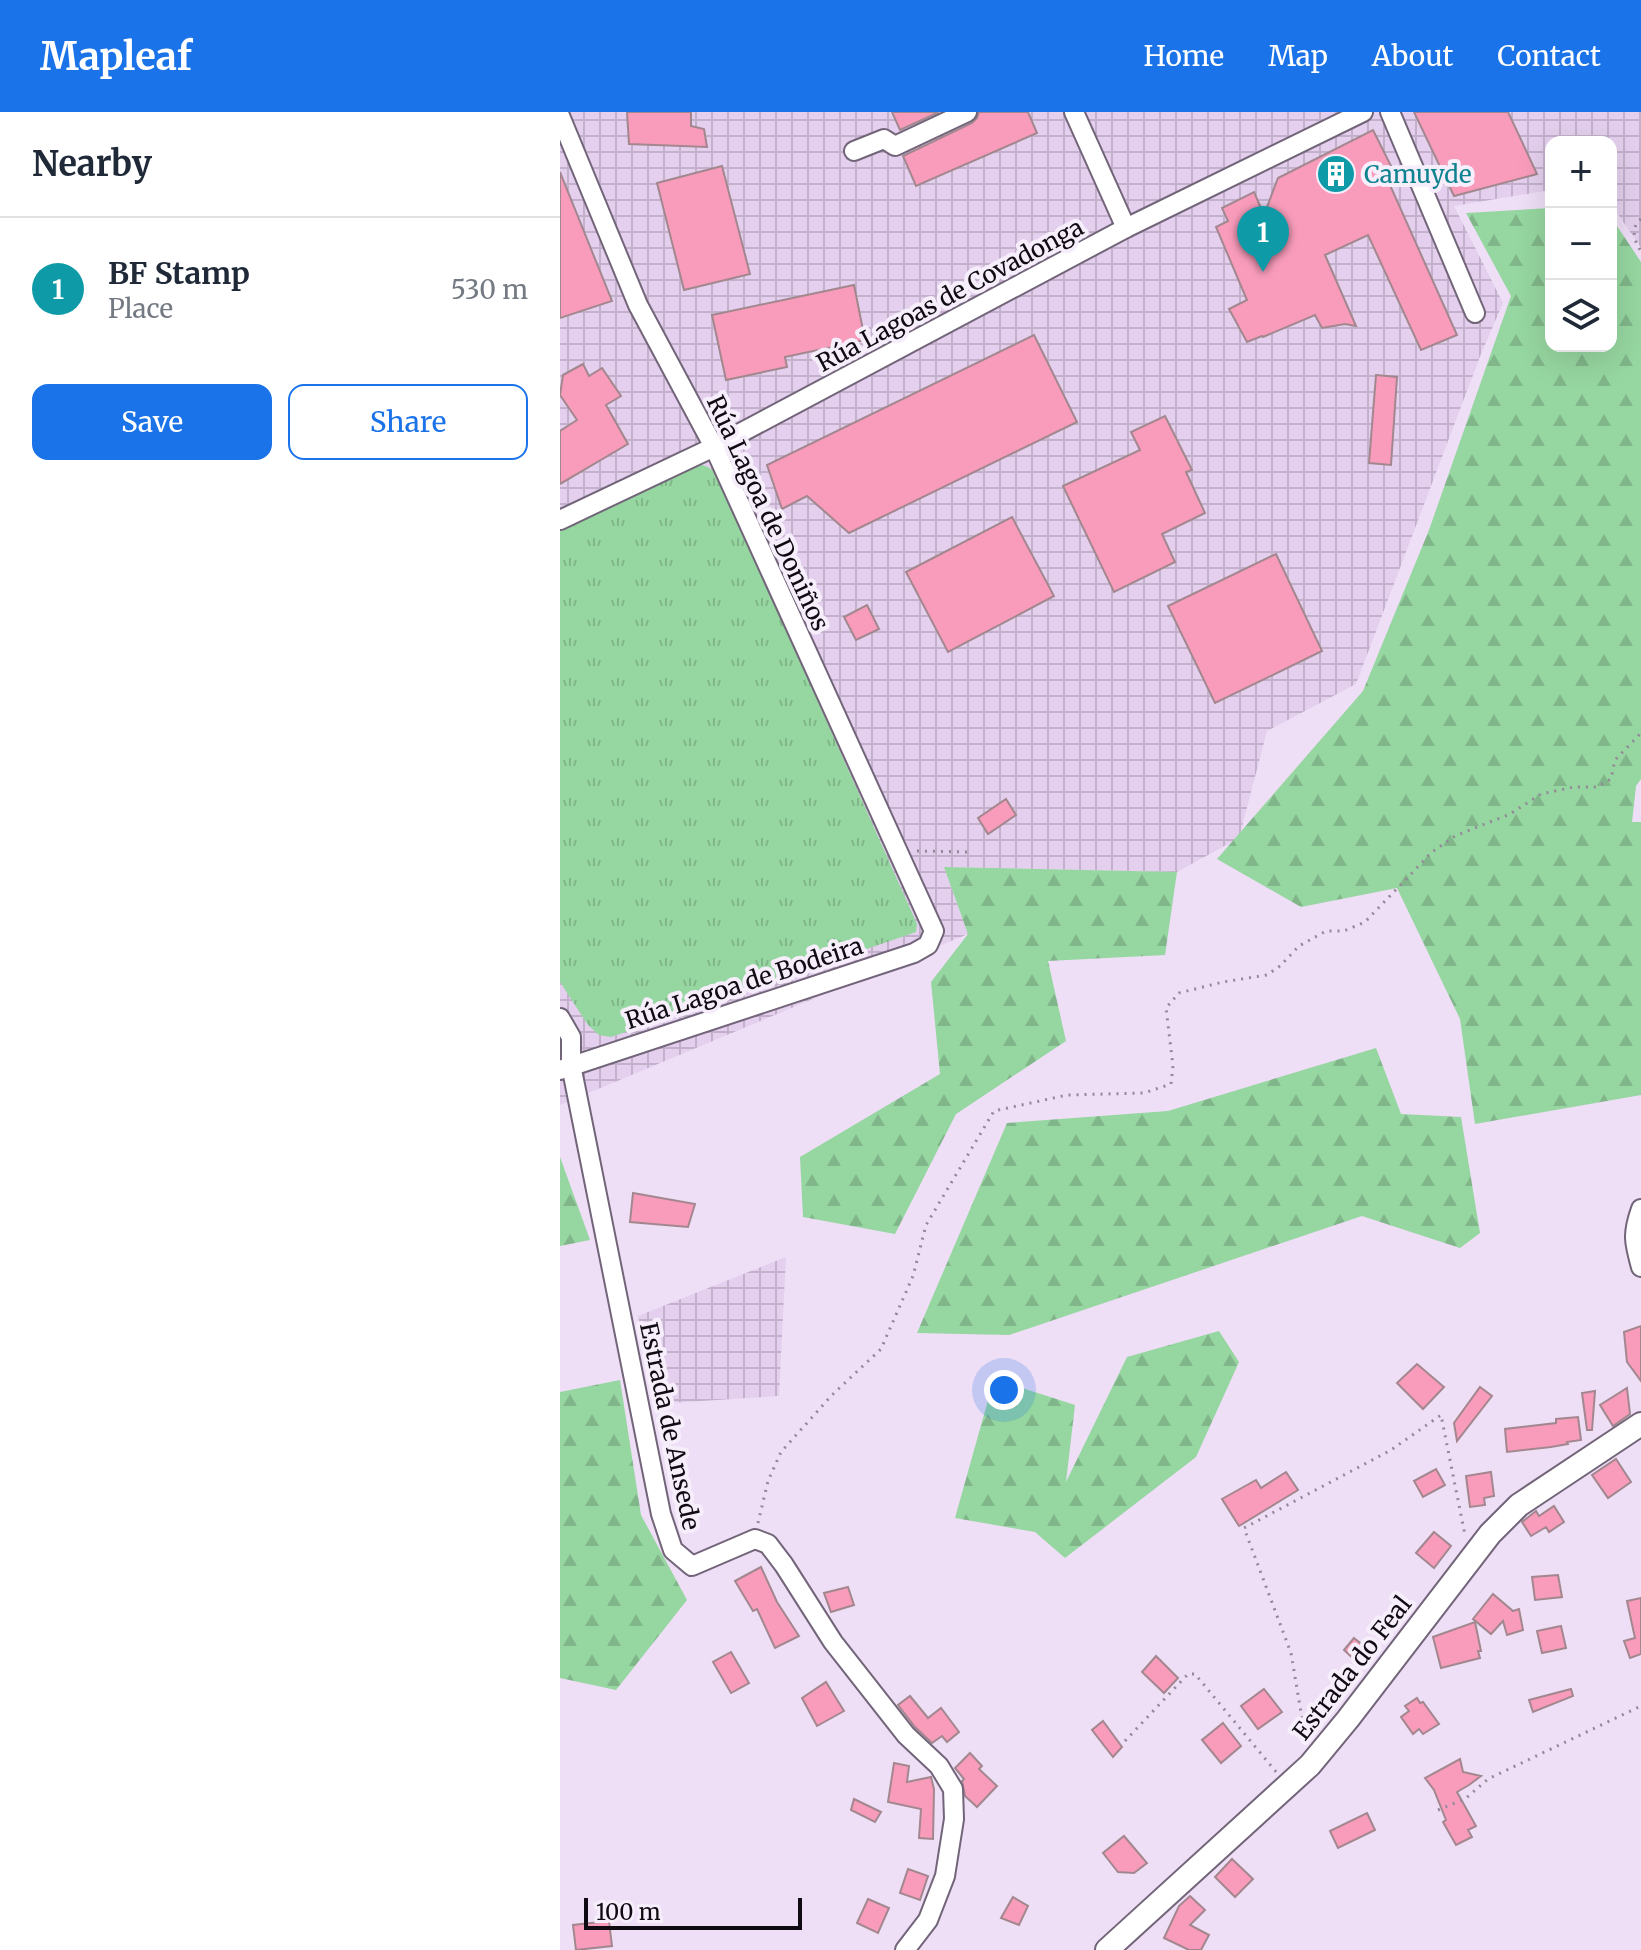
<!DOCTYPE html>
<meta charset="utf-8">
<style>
:root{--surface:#fff;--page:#f6f6f7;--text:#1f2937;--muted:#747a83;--line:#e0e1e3;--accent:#1a73e8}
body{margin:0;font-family:Merriweather,serif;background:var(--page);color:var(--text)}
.controls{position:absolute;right:24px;top:24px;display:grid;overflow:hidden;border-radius:16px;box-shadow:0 8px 32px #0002}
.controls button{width:72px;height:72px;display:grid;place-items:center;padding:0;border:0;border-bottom:2px solid var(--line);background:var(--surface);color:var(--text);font:40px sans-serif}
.scale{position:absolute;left:24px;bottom:20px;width:218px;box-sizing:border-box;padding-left:8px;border:4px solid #100b12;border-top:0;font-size:22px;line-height:28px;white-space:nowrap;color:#100b12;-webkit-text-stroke:6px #f7eefc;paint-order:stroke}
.you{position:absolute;left:444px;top:1278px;width:28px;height:28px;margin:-20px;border:6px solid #fff;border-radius:50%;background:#1a73e8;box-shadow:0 0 0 12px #1a73e833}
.badge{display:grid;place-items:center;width:52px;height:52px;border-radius:50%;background:var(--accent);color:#fff;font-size:26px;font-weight:700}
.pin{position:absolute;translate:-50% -66px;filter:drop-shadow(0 2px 4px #0008)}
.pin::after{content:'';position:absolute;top:42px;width:28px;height:24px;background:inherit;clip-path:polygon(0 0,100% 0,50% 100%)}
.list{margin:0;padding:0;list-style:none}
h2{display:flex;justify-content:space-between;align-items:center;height:104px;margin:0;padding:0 32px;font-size:34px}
h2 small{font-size:26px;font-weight:400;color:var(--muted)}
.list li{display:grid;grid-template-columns:52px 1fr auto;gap:24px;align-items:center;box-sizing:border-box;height:144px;padding:0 32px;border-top:2px solid var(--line)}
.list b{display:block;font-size:30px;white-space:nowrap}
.list p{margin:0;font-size:26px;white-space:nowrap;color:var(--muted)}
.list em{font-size:26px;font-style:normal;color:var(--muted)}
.actions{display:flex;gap:16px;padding:24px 32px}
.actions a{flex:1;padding:18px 0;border:2px solid var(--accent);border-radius:16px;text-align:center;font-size:28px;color:var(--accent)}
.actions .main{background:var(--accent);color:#fff}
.icon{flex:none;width:44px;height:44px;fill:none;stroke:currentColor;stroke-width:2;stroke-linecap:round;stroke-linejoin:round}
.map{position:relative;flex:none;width:1081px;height:1838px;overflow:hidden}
header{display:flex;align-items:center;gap:48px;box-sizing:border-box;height:112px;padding:0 40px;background:var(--accent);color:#fff}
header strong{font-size:38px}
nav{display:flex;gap:44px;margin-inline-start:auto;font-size:28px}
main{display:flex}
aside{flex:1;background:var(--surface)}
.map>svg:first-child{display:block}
.industrial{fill:url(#industrial-grid)}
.grass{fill:url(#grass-tufts)}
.forest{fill:url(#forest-firs)}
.building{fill:#f99cbb;stroke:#a3878f;stroke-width:2}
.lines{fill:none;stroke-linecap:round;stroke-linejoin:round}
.minor-casing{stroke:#726579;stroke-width:22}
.major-casing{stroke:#726579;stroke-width:26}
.path{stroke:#938899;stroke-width:3;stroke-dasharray:2 6;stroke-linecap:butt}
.minor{stroke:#fff;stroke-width:18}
.major{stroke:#fff;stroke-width:22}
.labels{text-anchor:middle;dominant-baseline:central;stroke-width:8;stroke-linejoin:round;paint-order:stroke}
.culture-label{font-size:24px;fill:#0d838f;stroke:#f7eefc;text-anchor:start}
.street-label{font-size:24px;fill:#100b12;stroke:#f7eefc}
</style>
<header>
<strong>Mapleaf</strong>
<nav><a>Home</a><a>Map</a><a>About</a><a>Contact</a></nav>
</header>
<main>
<aside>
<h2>Nearby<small></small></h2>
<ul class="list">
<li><span class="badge" style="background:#0f9aa8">1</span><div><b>BF Stamp</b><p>Place</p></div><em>530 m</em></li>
</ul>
<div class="actions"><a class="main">Save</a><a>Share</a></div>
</aside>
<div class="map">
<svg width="1081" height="1838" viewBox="0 0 1081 1838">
<defs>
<pattern id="industrial-grid" width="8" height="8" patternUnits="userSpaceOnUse" patternTransform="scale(2)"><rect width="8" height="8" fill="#e4d0ee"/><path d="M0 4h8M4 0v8" fill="none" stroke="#c3b1cb"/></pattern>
<pattern id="grass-tufts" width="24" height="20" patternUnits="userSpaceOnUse" patternTransform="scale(2)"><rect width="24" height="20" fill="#96d6a0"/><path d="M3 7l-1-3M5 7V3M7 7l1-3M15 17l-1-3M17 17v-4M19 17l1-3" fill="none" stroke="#80b689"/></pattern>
<pattern id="forest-firs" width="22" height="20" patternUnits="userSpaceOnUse" patternTransform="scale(2)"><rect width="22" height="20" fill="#96d6a0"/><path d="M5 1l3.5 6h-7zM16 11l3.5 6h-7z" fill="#80b689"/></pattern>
</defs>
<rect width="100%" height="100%" fill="#eedef6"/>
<g class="industrial">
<path d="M0,0h1081v136l-30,-44v-62h-60v48l-97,16 49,97 -22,51 -125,330 -89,47 -28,107 -62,34 -233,-5 24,67 -408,171z"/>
<path d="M226,1145l-7,139 -125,8 -16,-88z"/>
</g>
<path class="grass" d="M139,352l9,3 8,6 201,451 -1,8 -305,105 -12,-2 -11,-10 -28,-43v-453l130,-63z"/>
<g class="forest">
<path d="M991,96v138h60v-129l30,45v517l-5,7 -4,36h9v273l-166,29 -15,-105 -63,-131 -96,19 -84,-48 146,-168 66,-161 82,-234 -45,-83z"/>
<path d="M384,755l233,5 -12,83 -117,6 18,80 -110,73 -61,120 -92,-17 -3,-60 140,-83 -9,-92 37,-48z"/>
<path d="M816,936l25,66 60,3 19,116 -20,15 -98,-32 -353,119 -92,-2 90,-210 161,-12z"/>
<path d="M0,1045l30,83 -30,6z"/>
<path d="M659,1219l20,31 -43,95 -131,101 -30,-26 -80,-14 39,-139 81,26 -9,77 61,-125z"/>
<path d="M60,1268l21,135 46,85 -71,90 -56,-12v-286z"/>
</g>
<g class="building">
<path d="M67,0h64v14l13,3 3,18 -78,-3z"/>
<path d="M332,0h47l-39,18z"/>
<path d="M419,0h49l9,21 -121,53 -13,-30 69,-33 5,-5z"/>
<path d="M854,0h94l29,62 -83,22z"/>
<path d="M813,18l20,40 -8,4 72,161 -36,15 -53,-115 -43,20 31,71 -11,-2 -23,4 -7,-13 -52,22 -1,-1 -15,6 -18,-33 18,-9 -31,-73 12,-6 -6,-13 32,-16 10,23 14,-37z"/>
<path d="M162,54l28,108 -66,16 -27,-107z"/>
<path d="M0,60l52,129 -52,17z"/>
<path d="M294,173l11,55 -80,17 2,10 -61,13 -14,-65z"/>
<path d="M474,223l43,87 -228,111 -42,-37 -25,13 -15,-44z"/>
<path d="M23,252l6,12 13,-8 19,28 -15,9 22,39 -68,40v-53l17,-11 -17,-25 3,-20z"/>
<path d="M816,263l21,2 -6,88 -22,-2z"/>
<path d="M605,304l27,54 -6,2 19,41 -43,21 13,28 -61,30 -51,-106 77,-36 -9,-18z"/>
<path d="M452,405l42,79 -106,56 -42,-80z"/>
<path d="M716,442l46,97 -107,52 -47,-97z"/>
<path d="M307,493l12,24 -23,11 -12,-23z"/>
<path d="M446,687l10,16 -28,19 -10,-16z"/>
<path d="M73,1081l62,11 -7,23 -58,-5z"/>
<path d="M1081,1214v55l-14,-19 -3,-30z"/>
<path d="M857,1252l27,23 -21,22 -26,-26z"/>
<path d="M920,1275l12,9 -35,45 -3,-18z"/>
<path d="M1067,1276l3,26 -17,12 -13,-21z"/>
<path d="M1035,1279l-3,39h-5l-5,-37z"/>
<path d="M1018,1305l3,23 -14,2 1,2 -17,3 -44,5 -2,-23 51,-6v-4z"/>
<path d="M1056,1347l15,23 -23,16 -16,-23z"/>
<path d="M876,1357l9,16 -22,12 -9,-16z"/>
<path d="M726,1360l12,18 -59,36 -17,-27 34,-19 5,8z"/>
<path d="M931,1360l3,24 -10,2 1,7 -15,2 -4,-31z"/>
<path d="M994,1394l10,16 -15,10 -3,-5 -15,9 -9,-14 14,-11 3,5z"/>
<path d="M874,1420l17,14 -17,22 -18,-15z"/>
<path d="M201,1455l16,35 22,34 -24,12 -18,-39 -4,2 -18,-30z"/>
<path d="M998,1463l4,22 -27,3 -3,-23z"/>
<path d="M288,1475l6,18 -23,7 -7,-19z"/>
<path d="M933,1482l20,17 6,-2 4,21 -16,5 -4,-14 -12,13 -18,-15z"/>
<path d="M1081,1486v56l-11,4 -6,-17 11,-3 -8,-37z"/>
<path d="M915,1510l6,29h-3l2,7 -39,10 -8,-31z"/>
<path d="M1001,1514l5,22 -24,5 -5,-22z"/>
<path d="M794,1526l16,13 -10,14 -16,-15z"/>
<path d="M171,1540l18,31 -18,10 -18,-31z"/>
<path d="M596,1544l22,22 -14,15 -22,-21z"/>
<path d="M266,1570l18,29 -27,15 -15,-28z"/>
<path d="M704,1577l18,23 -24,17 -17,-23z"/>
<path d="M1011,1577l2,7 -40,16 -4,-12z"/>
<path d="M350,1584l18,22 13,-10 18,24 -12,10 -5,-6 -10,7 -17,-16 -17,-22z"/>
<path d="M857,1586l3,5 3,-1 16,22 -16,10 -4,-5 -6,5 -12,-17 8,-6 -4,-5z"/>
<path d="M543,1609l19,26 -9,10 -21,-27z"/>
<path d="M663,1611l18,23 -20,17 -19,-23z"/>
<path d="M410,1641l12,13 -3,3 18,17 -20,21 -12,-11 -3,-15 2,-2 -9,-11z"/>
<path d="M900,1647l3,13 18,4 -12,9 -12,7 19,34 -8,4 4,7 -16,8 -13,-23 3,-2 -12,-30 -9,-12z"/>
<path d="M334,1651l15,3 -2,16 24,-5 3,12 -1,50 -14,-1 2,-29 -33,-7z"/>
<path d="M294,1687l27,13 -6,10 -24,-12z"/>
<path d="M807,1701l8,17 -37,18 -8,-17z"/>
<path d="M564,1724l23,27 -13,10 -16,-1 -15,-19z"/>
<path d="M672,1747l21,20 -18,18 -20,-20z"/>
<path d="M348,1757l20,7 -8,24 -20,-7z"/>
<path d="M630,1784l15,14 -15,15 19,10 -8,15h-12l-25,-12 15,-32z"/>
<path d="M453,1785l15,9 -9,19 -18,-7z"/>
<path d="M308,1787l21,9 -11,25 -21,-10z"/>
<path d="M49,1809l3,25 -36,4 -3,-25z"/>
</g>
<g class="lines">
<g class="minor-casing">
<g id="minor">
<path d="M514,0l52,116"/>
<path d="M830,0l85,201"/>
<path d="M0,4l78,189 76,142 220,484 -6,14 -14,8 -354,117"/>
<path d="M294,39l30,-12 11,7 72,-34"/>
<path d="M0,408l154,-73 412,-219 237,-116"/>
<path d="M0,906l11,19v28l90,449 12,36 19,16 63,-27 13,5 16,21 49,77 73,93 33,31 14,23 1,30 -9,57 -17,44 -23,30"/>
<path d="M1081,1097c-9,25 -7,33 0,58"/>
</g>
</g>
<g class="major-casing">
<path id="major" d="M547,1838l203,-185 38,-46 142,-185 29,-29 122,-81"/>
</g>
<g class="path">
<path d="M1081,107c-11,9 -7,22 0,32"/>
<path d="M357,739l52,1"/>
<path d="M198,1411l10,-42 13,-29 51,-57 49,-46 32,-73 13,-51 68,-114 73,-16 77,-2 27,-9 2,-18 -7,-58 13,-15 44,-11 44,-7 13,-9 19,-20 27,-15h18l21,-9 67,-70 23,-16 55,-22 31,-20 33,-7h23l14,-8 4,-19 26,-27"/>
<path d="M565,1629l63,-67h7l82,99"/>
<path d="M746,1630l-15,-89 -47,-125 147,-78 50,-35 24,120"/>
<path d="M878,1698l27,-11 23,-20 153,-73"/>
</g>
<use href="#minor" class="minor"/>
<use href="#major" class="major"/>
</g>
<defs>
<g id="building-disc" transform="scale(2)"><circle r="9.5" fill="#0f9aa8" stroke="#f7eefc"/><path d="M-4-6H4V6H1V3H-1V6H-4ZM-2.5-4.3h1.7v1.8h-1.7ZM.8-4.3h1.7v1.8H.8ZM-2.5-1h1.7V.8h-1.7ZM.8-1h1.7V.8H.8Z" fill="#fff"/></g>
</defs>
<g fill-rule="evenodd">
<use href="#building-disc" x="776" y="62"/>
</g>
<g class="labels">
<g class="culture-label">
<text x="804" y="62">Camuyde</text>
</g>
<g class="street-label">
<text transform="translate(390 183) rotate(-28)">Rúa Lagoas de Covadonga</text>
<text transform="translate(208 401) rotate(65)">Rúa Lagoa de Doniños</text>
<text transform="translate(184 871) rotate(-18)">Rúa Lagoa de Bodeira</text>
<text transform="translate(110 1314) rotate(78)">Estrada de Ansede</text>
<text transform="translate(792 1556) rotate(-52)">Estrada do Feal</text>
</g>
</g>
</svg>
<div class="controls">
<button>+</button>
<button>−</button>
<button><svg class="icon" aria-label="layers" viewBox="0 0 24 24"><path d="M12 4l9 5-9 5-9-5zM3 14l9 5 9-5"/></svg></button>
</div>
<div class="scale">100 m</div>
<div class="you"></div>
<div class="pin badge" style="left:703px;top:160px;background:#0f9aa8">1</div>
</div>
</main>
